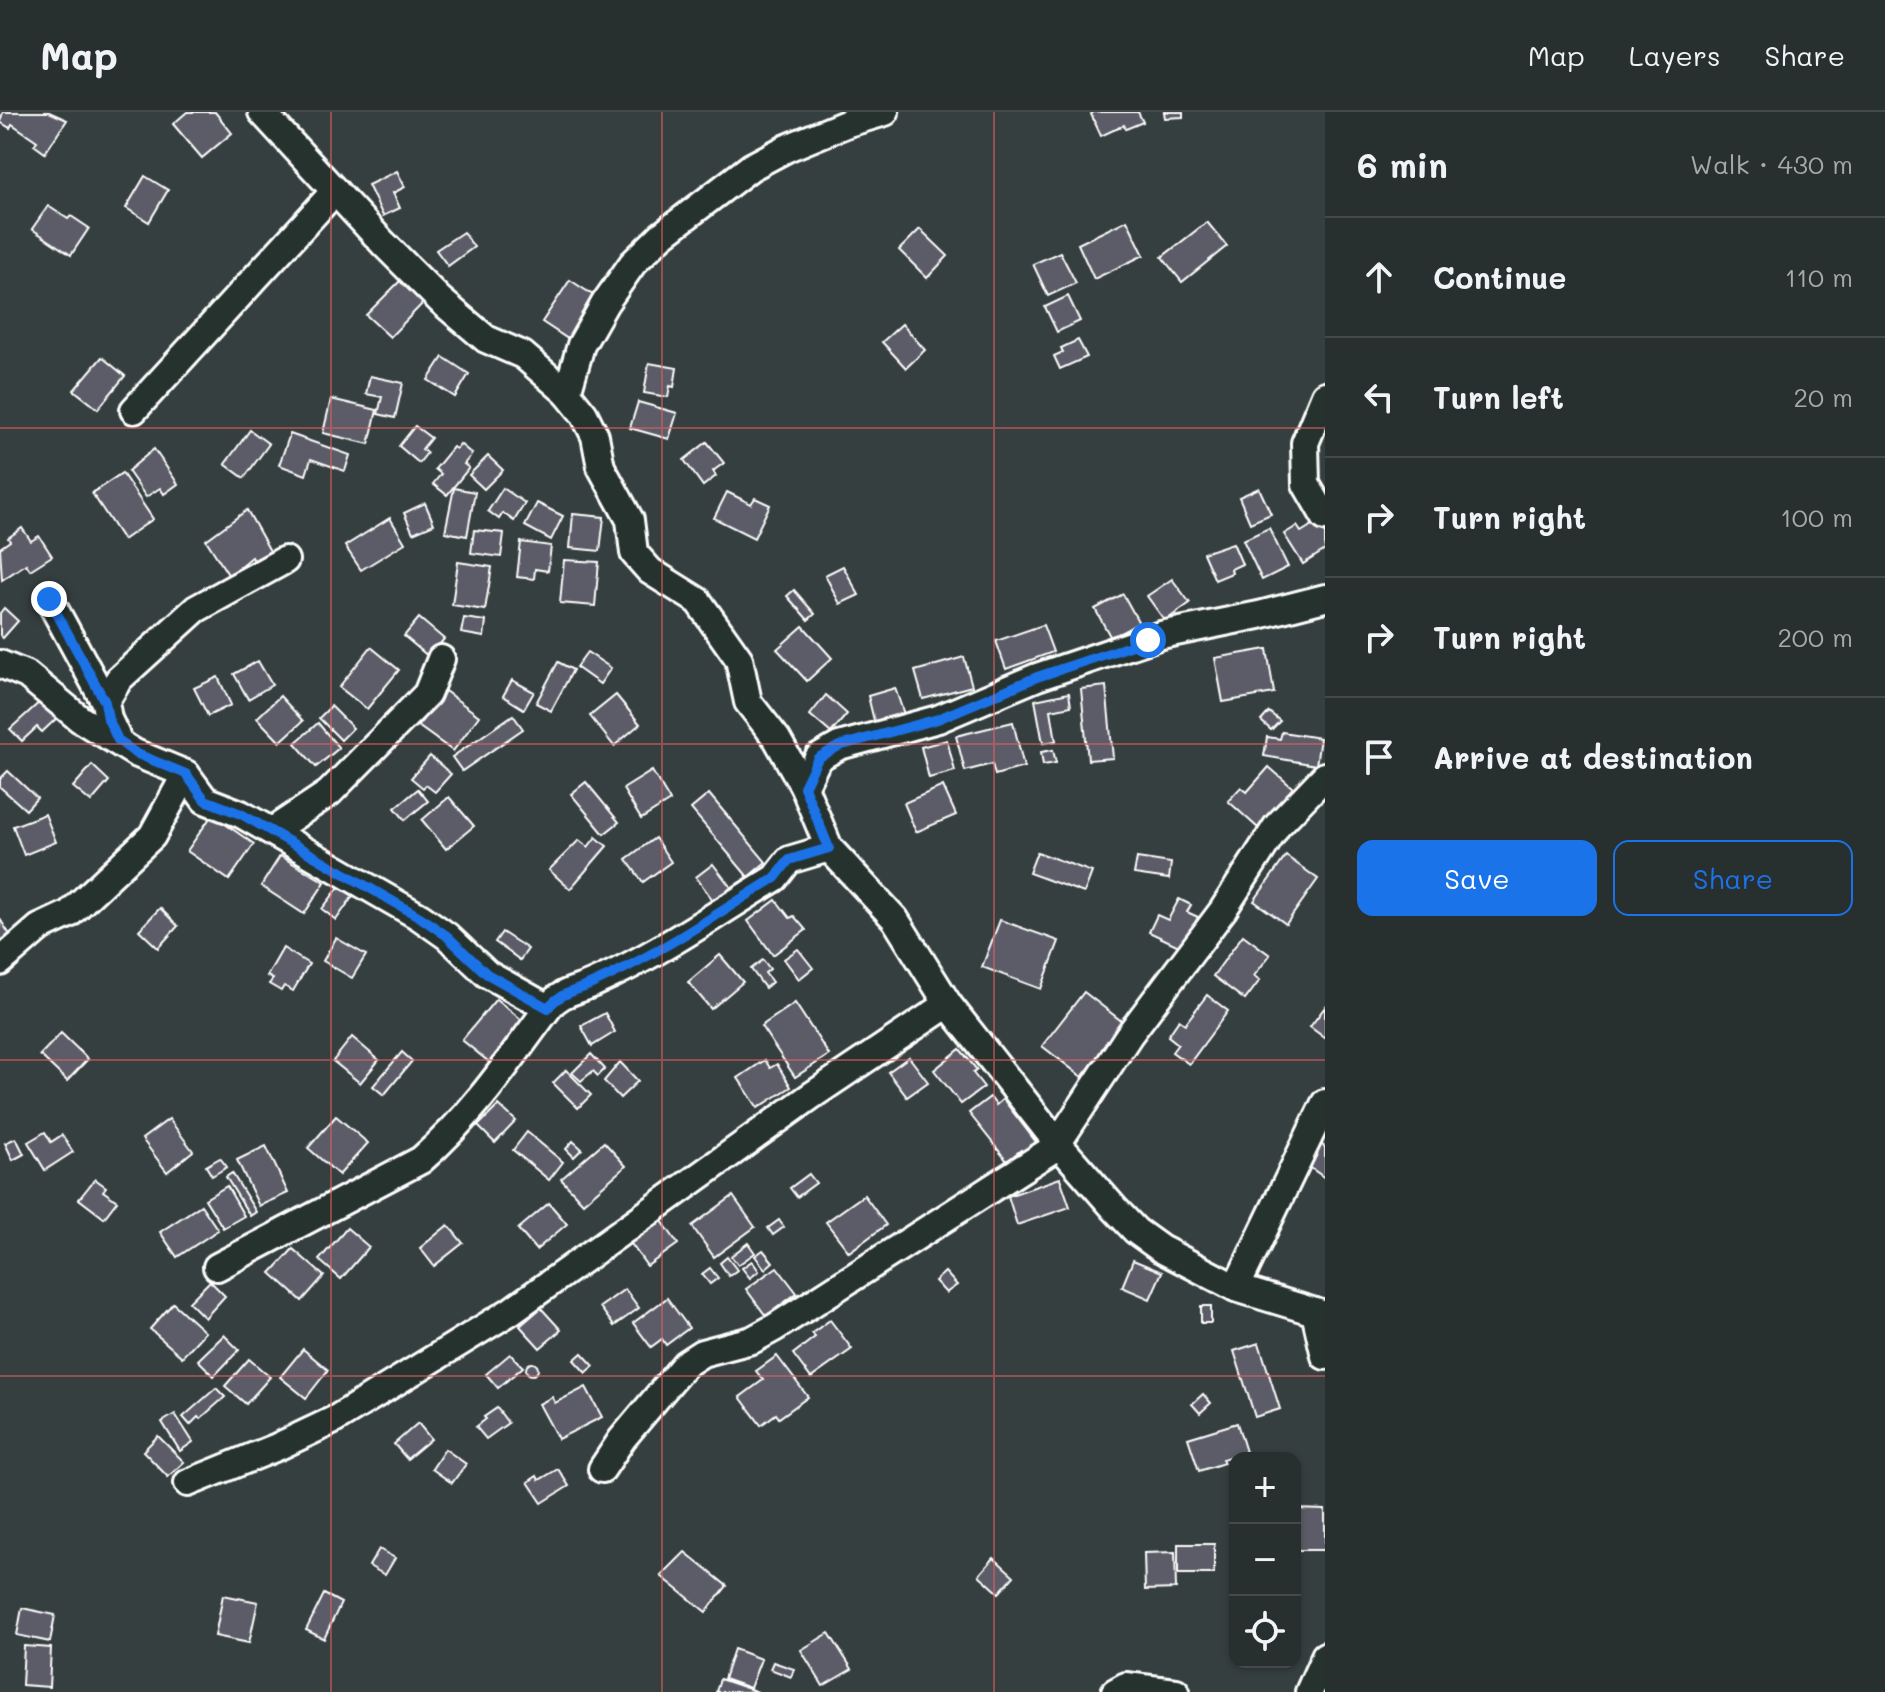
<!DOCTYPE html>
<meta charset="utf-8">
<style>
:root{--surface:#282f2f;--page:#303737;--text:#f1f3f6;--muted:#a5a9aa;--line:#444a4b;--accent:#1a73e8}
body{margin:0;font-family:Mali,sans-serif;background:var(--page);color:var(--text)}
.controls{position:absolute;right:24px;bottom:24px;display:grid;overflow:hidden;border-radius:16px;box-shadow:0 2px 6px #0004}
.controls button{width:72px;height:72px;display:grid;place-items:center;padding:0;border:0;border-bottom:2px solid var(--line);background:var(--surface);color:var(--text);font:40px sans-serif}
.stop{position:absolute;width:24px;height:24px;margin:-18px;border:6px solid #1a73e8;border-radius:50%;background:#fff}
.stop.end{background:#1a73e8;border-color:#fff;box-shadow:0 2px 8px #0008}
.list{margin:0;padding:0;list-style:none}
h2{display:flex;justify-content:space-between;align-items:center;height:104px;margin:0;padding:0 32px;font-size:34px}
h2 small{font-size:26px;font-weight:400;color:var(--muted)}
.list li{display:grid;grid-template-columns:52px 1fr auto;gap:24px;align-items:center;box-sizing:border-box;height:120px;padding:0 32px;border-top:2px solid var(--line)}
.list b{display:block;font-size:30px;white-space:nowrap}
.list em{font-size:26px;font-style:normal;color:var(--muted)}
.actions{display:flex;gap:16px;padding:24px 32px}
.actions a{flex:1;padding:18px 0;border:2px solid var(--accent);border-radius:16px;text-align:center;font-size:28px;color:var(--accent)}
.actions .main{background:var(--accent);color:#fff}
.icon{flex:none;width:44px;height:44px;fill:none;stroke:currentColor;stroke-width:2;stroke-linecap:round;stroke-linejoin:round}
.map{position:relative;flex:none;width:1325px;height:1580px;overflow:hidden}
header{display:flex;align-items:center;gap:48px;box-sizing:border-box;height:112px;padding:0 40px;background:var(--surface);border-bottom:2px solid var(--line)}
header strong{font-size:38px}
nav{display:flex;gap:44px;margin-inline-start:auto;font-size:28px}
main{display:flex}
aside{flex:1;background:var(--surface)}
.map>svg:first-child{display:block}
.building{fill:#5c5b68;stroke:#fff;stroke-width:2}
.lines{fill:none;stroke-linecap:round;stroke-linejoin:round}
.minor-casing{stroke:#fff;stroke-width:32}
.minor{stroke:#26332d;stroke-width:26}
.route{stroke:#1a73e8;stroke-width:10}
.grid{fill:none;stroke:#e05e5e;stroke-width:2;stroke-opacity:0.55}
</style>
<header>
<strong>Map</strong>
<nav><a>Map</a><a>Layers</a><a>Share</a></nav>
</header>
<main>
<div class="map">
<svg width="1325" height="1580" viewBox="0 0 1325 1580">
<rect width="100%" height="100%" fill="#363f3f"/>
<filter id="ink" filterUnits="userSpaceOnUse"><feTurbulence type="fractalNoise" baseFrequency=".0125" numOctaves="2"/><feDisplacementMap in="SourceGraphic" scale="16" xChannelSelector="R" yChannelSelector="G"/><feConvolveMatrix kernelMatrix="1 2 1 2 8 2 1 2 1" color-interpolation-filters="sRGB"/></filter>
<g filter="url(#ink)">
<g class="building">
<path d="M3,0h46l18,8 -22,33 -11,-8 3,-4 -25,-17 -2,4 -10,-6z"/>
<path d="M187,0h28l17,21 -30,25 -29,-34z"/>
<path d="M1094,0h44l5,10 -17,7 -2,-4 -23,11 -10,-22z"/>
<path d="M1164,0h19v5l-18,1z"/>
<path d="M397,59l8,16 -12,6 7,15 -17,8 -15,-31z"/>
<path d="M145,64l23,14 -19,32 -23,-14z"/>
<path d="M48,94l20,13 3,-3 18,12 -18,27 -39,-26z"/>
<path d="M1127,108l17,35 -50,24 -16,-35z"/>
<path d="M1207,110l20,24 -45,36 -20,-25z"/>
<path d="M920,117l28,27 -21,22 -28,-28z"/>
<path d="M463,120l11,15 -26,19 -12,-16z"/>
<path d="M1060,140l16,31 -28,13 -15,-32z"/>
<path d="M401,168l23,22 -34,35 -24,-22z"/>
<path d="M570,168l29,19 -28,42 -29,-19z"/>
<path d="M1068,184l12,25 -23,11 -12,-25z"/>
<path d="M902,212l23,26 -19,18 -24,-26z"/>
<path d="M1078,228l9,17 -27,12 -6,-13 9,-4 -2,-4z"/>
<path d="M102,245l23,19 -27,33 -24,-19z"/>
<path d="M443,245l26,17 -14,23 -27,-17z"/>
<path d="M649,251l28,5 -3,19 -4,-1 -2,11 -24,-4z"/>
<path d="M370,264l33,7 -8,35 -17,-4 4,-17 -16,-3z"/>
<path d="M331,287l46,11 -8,34 -46,-11z"/>
<path d="M638,290l39,11 -8,26 -39,-11z"/>
<path d="M415,314l16,12 -9,11 5,4 -8,10 -20,-17z"/>
<path d="M250,318l19,14 -25,34 -19,-14z"/>
<path d="M290,322l60,21 -5,16 -34,-12 -5,16 -27,-10z"/>
<path d="M707,330l17,21 -11,8 3,5 -13,10 -19,-26z"/>
<path d="M460,332l12,10 -8,10 5,4 -22,27 -14,-11 8,-10 -6,-5 18,-22 3,2z"/>
<path d="M154,337l24,35 -14,10 -4,-6 -14,9 -18,-26z"/>
<path d="M488,344l15,14 -19,19 -15,-14z"/>
<path d="M122,361l31,46 -30,21 -31,-47z"/>
<path d="M454,376l21,4 -8,44 -22,-4z"/>
<path d="M503,376l22,15 -11,18 -11,-8 -4,6 -11,-8z"/>
<path d="M1259,376l12,26 -21,9 -11,-26z"/>
<path d="M727,380l24,12 4,-6 15,7 -16,33 -40,-20z"/>
<path d="M425,391l9,21 -21,9 -9,-20z"/>
<path d="M537,391l26,13 -12,24 -26,-14z"/>
<path d="M247,398l23,41 -15,11 -3,-5 -23,19 -23,-36z"/>
<path d="M573,402l31,3 -4,34 -30,-3z"/>
<path d="M390,406l15,25 -44,27 -16,-24z"/>
<path d="M1319,409l6,9v20l-22,14 -19,-30 13,-8 4,6z"/>
<path d="M22,416l9,13 8,-5 13,20 -22,14 -4,-6 -24,16 -2,-32 10,-7 -2,-3z"/>
<path d="M1269,416l19,39 -26,13 -19,-40z"/>
<path d="M474,418l30,3 -3,24 -30,-4z"/>
<path d="M521,430l30,4 -3,25 -13,-2 -1,10 -17,-2z"/>
<path d="M1233,431l9,21 -11,5 1,4 -17,7 -12,-27z"/>
<path d="M564,448l35,2 -4,44 -35,-3z"/>
<path d="M458,450l34,5 -7,43 -33,-5z"/>
<path d="M843,454l16,29 -19,9 -15,-29z"/>
<path d="M1172,467l18,24 -25,18 -18,-25z"/>
<path d="M794,478l21,24 -7,6 -21,-24z"/>
<path d="M1123,482l16,29 -28,15 -16,-29z"/>
<path d="M4,496l14,13 -15,17 -3,-3v-22z"/>
<path d="M419,506l25,21 -15,18 -25,-21z"/>
<path d="M464,506l22,3 -2,16 -23,-4z"/>
<path d="M1043,513l10,27 -47,17 -10,-28z"/>
<path d="M803,514l29,32 -25,23 -30,-32z"/>
<path d="M371,535l28,23 -32,39 -28,-22z"/>
<path d="M1267,537l7,44 -51,9 -8,-44z"/>
<path d="M587,540l24,16 -11,16 -24,-17z"/>
<path d="M964,545l8,29 -49,13 -8,-28z"/>
<path d="M258,549l14,24 -24,14 -14,-25z"/>
<path d="M558,550l15,8 -22,41 -15,-8z"/>
<path d="M218,565l13,28 -23,11 -14,-28z"/>
<path d="M512,568l22,12 -10,17 -21,-13z"/>
<path d="M1106,574l7,72 -25,2 -7,-71z"/>
<path d="M895,576l12,35 -30,10 -9,-37z"/>
<path d="M445,579l34,25 -26,35 -35,-25z"/>
<path d="M1069,581l2,13 -20,4 5,31 -13,2 -8,-43z"/>
<path d="M616,583l24,29 -26,22 -24,-30z"/>
<path d="M826,583l21,19 -16,19 -21,-18z"/>
<path d="M280,584l23,25 -23,21 -23,-24z"/>
<path d="M42,588l16,17 -16,15 -5,-5 -15,14 -12,-12z"/>
<path d="M331,594l22,22 -12,12 -22,-22z"/>
<path d="M1269,600l11,9 -9,9 -10,-9z"/>
<path d="M513,603l10,14 -61,42 -10,-14z"/>
<path d="M1013,610l11,45 -29,8 -3,-11 -27,7 -9,-35z"/>
<path d="M318,611l21,25 -23,19 -21,-24z"/>
<path d="M1282,620l38,6 -4,27 -52,-9 3,-19 13,2z"/>
<path d="M947,628l8,31 -26,7 -8,-31z"/>
<path d="M1053,638l3,13 -13,2 -2,-13z"/>
<path d="M430,644l21,18 -16,18 -9,-7 -3,3 -12,-10z"/>
<path d="M92,653l17,16 -18,21 -18,-15z"/>
<path d="M1269,655l24,21 -35,40 -30,-27 13,-14 6,5z"/>
<path d="M8,659l29,27 -11,12 -26,-23v-8z"/>
<path d="M652,659l18,30 -29,18 -18,-30z"/>
<path d="M586,670l33,40 -15,12 -33,-40z"/>
<path d="M943,674l13,29 -40,17 -12,-29z"/>
<path d="M418,677l10,12 -23,19 -10,-12z"/>
<path d="M709,682l57,68 -18,15 -57,-68z"/>
<path d="M449,685l25,29 -28,23 -24,-29z"/>
<path d="M45,702l11,28 -32,13 -11,-29z"/>
<path d="M212,703l42,29 -25,36 -42,-29z"/>
<path d="M596,725l11,9 -37,43 -21,-19 30,-30 9,7z"/>
<path d="M655,726l16,24 -28,20 -17,-23z"/>
<path d="M1037,740l55,20 -8,21 -55,-20z"/>
<path d="M280,744l45,26 -21,32 -43,-28z"/>
<path d="M1286,744l32,23 -32,45 -32,-23z"/>
<path d="M1137,746l34,5 -2,16 -35,-5z"/>
<path d="M713,752l20,26 -18,13 -19,-26z"/>
<path d="M340,774l13,10 -17,24 -14,-11z"/>
<path d="M1179,787l12,6 -4,7 11,5 -15,31 -34,-16 8,-17 11,5z"/>
<path d="M776,788l14,18 4,-2 12,14 -33,25 -25,-34z"/>
<path d="M160,796l18,18 -20,22 -19,-18z"/>
<path d="M0,807l10,16 -10,6z"/>
<path d="M1000,808l59,21 -18,48 -59,-22z"/>
<path d="M502,820l26,17 -8,11 -25,-18z"/>
<path d="M1243,823l27,20 -16,21 6,4 -15,20 -32,-24z"/>
<path d="M336,826l30,17 -14,23 -29,-17z"/>
<path d="M283,836l26,16 -16,27 -9,-5 -3,5 -12,-7 4,-5 -6,-3z"/>
<path d="M798,837l15,19 -14,11 -15,-20z"/>
<path d="M720,843l23,27 -32,27 -23,-27z"/>
<path d="M763,848l7,9 -5,4 7,9 -7,6 -14,-19z"/>
<path d="M1084,880l40,31 -42,54 -40,-31z"/>
<path d="M1207,883l21,16 -39,53 -17,-12 6,-8 -10,-8 11,-16 6,4z"/>
<path d="M496,887l27,22 -34,41 -27,-22z"/>
<path d="M795,891l34,52 -34,22 -34,-51z"/>
<path d="M1325,895v31l-15,-11z"/>
<path d="M605,901l10,19 -23,14 -11,-20z"/>
<path d="M61,921l27,26 -21,22 -27,-26z"/>
<path d="M352,925l27,23 -19,23 -27,-22z"/>
<path d="M960,937l17,21 -4,3 11,14 -23,17 -27,-34z"/>
<path d="M402,940l10,9 -28,34 -11,-9z"/>
<path d="M591,942l14,15 -7,7 -5,-5 -12,10 -9,-8z"/>
<path d="M909,945l19,25 -21,15 -19,-25z"/>
<path d="M765,948l5,8 7,-4 14,23 -33,21 -20,-30z"/>
<path d="M620,950l18,19 -18,17 -16,-17z"/>
<path d="M566,958l25,25 -13,13 -25,-25z"/>
<path d="M990,985l6,8 7,-6 36,47 -13,10 -5,-6 -14,11 -38,-48z"/>
<path d="M499,993l17,16 -21,22 -17,-17z"/>
<path d="M336,1004l32,27 -29,32 -31,-27z"/>
<path d="M169,1007l24,32 -26,21 -25,-33z"/>
<path d="M45,1020l6,10 11,-7 11,17 -28,18 -17,-28z"/>
<path d="M527,1020l36,30 -14,18 -36,-30z"/>
<path d="M16,1026l8,16 -11,6 -8,-17z"/>
<path d="M1312,1026l13,9v31l-27,-19z"/>
<path d="M573,1029l9,8 -8,8 -8,-8z"/>
<path d="M604,1030l22,24 -43,37 -22,-24z"/>
<path d="M266,1034l22,47 -29,13 -22,-46z"/>
<path d="M220,1046l7,9 -15,9 -6,-10z"/>
<path d="M232,1061l24,39 -6,4 -24,-39z"/>
<path d="M809,1062l7,9 -19,14 -7,-9z"/>
<path d="M1060,1066l10,29 -53,18 -9,-29z"/>
<path d="M95,1067l11,8 -3,4 14,10 -13,17 -25,-19z"/>
<path d="M227,1074l17,30 -21,12 -18,-29z"/>
<path d="M864,1083l22,30 -37,27 -23,-30z"/>
<path d="M733,1084l22,31 -41,30 -22,-31z"/>
<path d="M549,1091l18,21 -31,26 -18,-21z"/>
<path d="M201,1093l17,25 -41,27 -17,-25z"/>
<path d="M660,1106l18,26 -31,22 -18,-25z"/>
<path d="M779,1108l5,7 -11,8 -5,-7z"/>
<path d="M448,1113l15,18 -29,23 -14,-18z"/>
<path d="M347,1116l22,19 -28,32 -22,-19z"/>
<path d="M748,1131l7,10 -17,12 -7,-9z"/>
<path d="M293,1137l31,27 -22,25 -31,-28z"/>
<path d="M763,1138l10,12 -8,7 -10,-13z"/>
<path d="M727,1145l10,13 -8,6 -9,-13z"/>
<path d="M1133,1148l29,12 -12,27 -28,-12z"/>
<path d="M752,1149l7,10 -9,7 -8,-10z"/>
<path d="M777,1155l20,26 -31,23 -20,-27z"/>
<path d="M710,1156l8,10 -8,6 -8,-10z"/>
<path d="M945,1160l12,13 -11,8 -11,-12z"/>
<path d="M210,1169l15,15 -20,22 -16,-16z"/>
<path d="M625,1177l14,19 -25,18 -14,-19z"/>
<path d="M667,1186l22,30 -23,17 -4,-6 -11,8 -18,-24z"/>
<path d="M173,1191l32,29 -23,25 -32,-28z"/>
<rect x="1201" y="1194" width="10" height="17"/>
<path d="M541,1196l20,22 -21,18 -20,-22z"/>
<path d="M830,1208l22,29 -41,29 -18,-24 22,-17 -3,-4z"/>
<path d="M224,1223l15,15 -25,26 -16,-16z"/>
<path d="M1259,1231l21,66 -25,8 -21,-66z"/>
<path d="M303,1237l25,21 -22,28 -26,-21z"/>
<path d="M582,1241l12,13 -8,7 -12,-13z"/>
<path d="M510,1242l13,13 -25,21 -12,-14z"/>
<path d="M777,1244l31,41 -29,21 -3,-4 -15,11 -21,-28 23,-17 -7,-9z"/>
<path d="M249,1247l21,18 -24,27 -21,-18z"/>
<circle cx="532" cy="1257" r="6"/>
<path d="M586,1275l16,30 -44,22 -19,-35 13,-7 3,6z"/>
<path d="M216,1276l9,9 -25,22 -2,-2 -8,8 -7,-8z"/>
<path d="M1203,1282l8,9 -11,10 -8,-9z"/>
<path d="M497,1296l11,15 -22,16 -10,-12 10,-8 -2,-2z"/>
<path d="M175,1302l18,28 -13,9 -18,-29z"/>
<path d="M418,1311l13,16 -24,20 -13,-15z"/>
<path d="M1237,1311l9,29 -24,7 2,4 -25,8 -11,-33z"/>
<path d="M158,1324l26,26 -16,15 -25,-26z"/>
<path d="M445,1337l21,15 -14,19 -20,-14z"/>
<path d="M558,1357l11,17 -27,17 -14,-21 9,-6 2,4z"/>
<path d="M1295,1397l30,1v40h-30z"/>
<rect x="1178" y="1432" width="36" height="30"/>
<path d="M379,1437l16,9 -10,17 -16,-9z"/>
<path d="M685,1440l42,34 -21,26 -45,-36z"/>
<path d="M1175,1440l1,37 -31,1 -1,-37z"/>
<path d="M994,1446l20,18 -15,17 -20,-18z"/>
<path d="M324,1482l17,9 -17,36 -18,-9z"/>
<path d="M223,1483l35,7 -9,41 -34,-7z"/>
<path d="M22,1496l33,7 -5,27 -33,-7z"/>
<path d="M829,1521l23,36 -29,17 -22,-36z"/>
<path d="M24,1534l27,2 -2,39 -27,-2z"/>
<path d="M734,1537l27,10 -11,29 -26,-9z"/>
<path d="M773,1550l21,7 -3,8 -21,-8z"/>
<path d="M720,1567l38,13h-42z"/>
</g>
<g class="lines">
<g class="minor-casing">
<g id="minor">
<path d="M262,0l121,131 57,57 46,39 37,16 44,38 17,21 11,22 6,31 29,53 4,33 16,18 48,30 41,58 9,43 29,37 27,48 25,61 66,71 53,85 111,141 56,64 21,22 25,18 75,39 89,27"/>
<path d="M567,281l14,-48 24,-42 28,-40 29,-28 89,-68 36,-19 61,-25 37,-11"/>
<path d="M1325,283l-20,48 1,41 19,33"/>
<path d="M134,298l201,-219"/>
<path d="M49,487l56,103"/>
<path d="M0,552l27,11 53,44 55,34 51,21 19,26 36,14 179,103 27,19 40,38 61,34c12,-17 30,-17 48,-26 63,-28 120,-68 179,-104l14,-18 40,-12"/>
<path d="M118,628l-10,-21 -3,-17 14,-23 77,-70 89,-49"/>
<path d="M804,675l14,-29 21,-12 99,-27 99,-42 124,-42 98,-20 66,-17"/>
<path d="M272,719l57,-38 98,-99 14,-35"/>
<path d="M0,850l39,-34 30,-14 83,-78 34,-62"/>
<path d="M1059,1029l70,-106 94,-125 54,-84 48,-50"/>
<path d="M217,1155l204,-107c50,-43 88,-99 127,-152"/>
<path d="M1236,1176l89,-185"/>
<path d="M1315,1200l10,44"/>
<path d="M602,1357l20,-30 63,-75 17,-11 50,-13 22,-12 285,-183"/>
<path d="M188,1371l89,-36 57,-27 177,-109 300,-215 137,-92"/>
<path d="M1115,1580l11,-6 50,6"/>
<path d="M1309,1580l16,-36"/>
</g>
</g>
<use href="#minor" class="minor"/>
</g>
</g>
<g class="lines" filter="url(#ink)">
<path class="route" d="M49,487l56,103 3,17 10,21 17,13 51,21 19,26 36,14 179,103 27,19 40,38 61,34c12,-16 30,-17 48,-26 63,-28 120,-68 179,-104l14,-18 40,-12 -25,-61 14,-29 21,-12 99,-27 99,-42 111,-37"/>
</g>
<path class="grid" d="M331,0v1580M662,0v1580M994,0v1580M0,316h1325M0,632h1325M0,948h1325M0,1264h1325"/>
</svg>
<div class="controls">
<button>+</button>
<button>−</button>
<button><svg class="icon" aria-label="locate" viewBox="0 0 24 24"><circle cx="12" cy="12" r="6"/><path d="M12 2v4M12 18v4M2 12h4M18 12h4"/></svg></button>
</div>
<div class="stop" style="left:1148px;top:528px"></div>
<div class="stop end" style="left:49px;top:487px"></div>
</div>
<aside>
<h2>6 min<small>Walk · 430 m</small></h2>
<ul class="list">
<li><svg class="icon" aria-label="ahead" viewBox="0 0 24 24"><path d="M12 20V5M6 11l6-6 6 6"/></svg><div><b>Continue</b></div><em>110 m</em></li>
<li><svg class="icon" aria-label="left" viewBox="0 0 24 24"><path d="M17 20v-9H6M10 6l-5 5 5 5"/></svg><div><b>Turn left</b></div><em>20 m</em></li>
<li><svg class="icon" aria-label="right" viewBox="0 0 24 24"><path d="M7 20v-9h11M14 6l5 5-5 5"/></svg><div><b>Turn right</b></div><em>100 m</em></li>
<li><svg class="icon" aria-label="right" viewBox="0 0 24 24"><path d="M7 20v-9h11M14 6l5 5-5 5"/></svg><div><b>Turn right</b></div><em>200 m</em></li>
<li><svg class="icon" aria-label="arrive" viewBox="0 0 24 24"><path d="M6 21V4h12l-3 4 3 4H6"/></svg><div><b>Arrive at destination</b></div></li>
</ul>
<div class="actions"><a class="main">Save</a><a>Share</a></div>
</aside>
</main>
